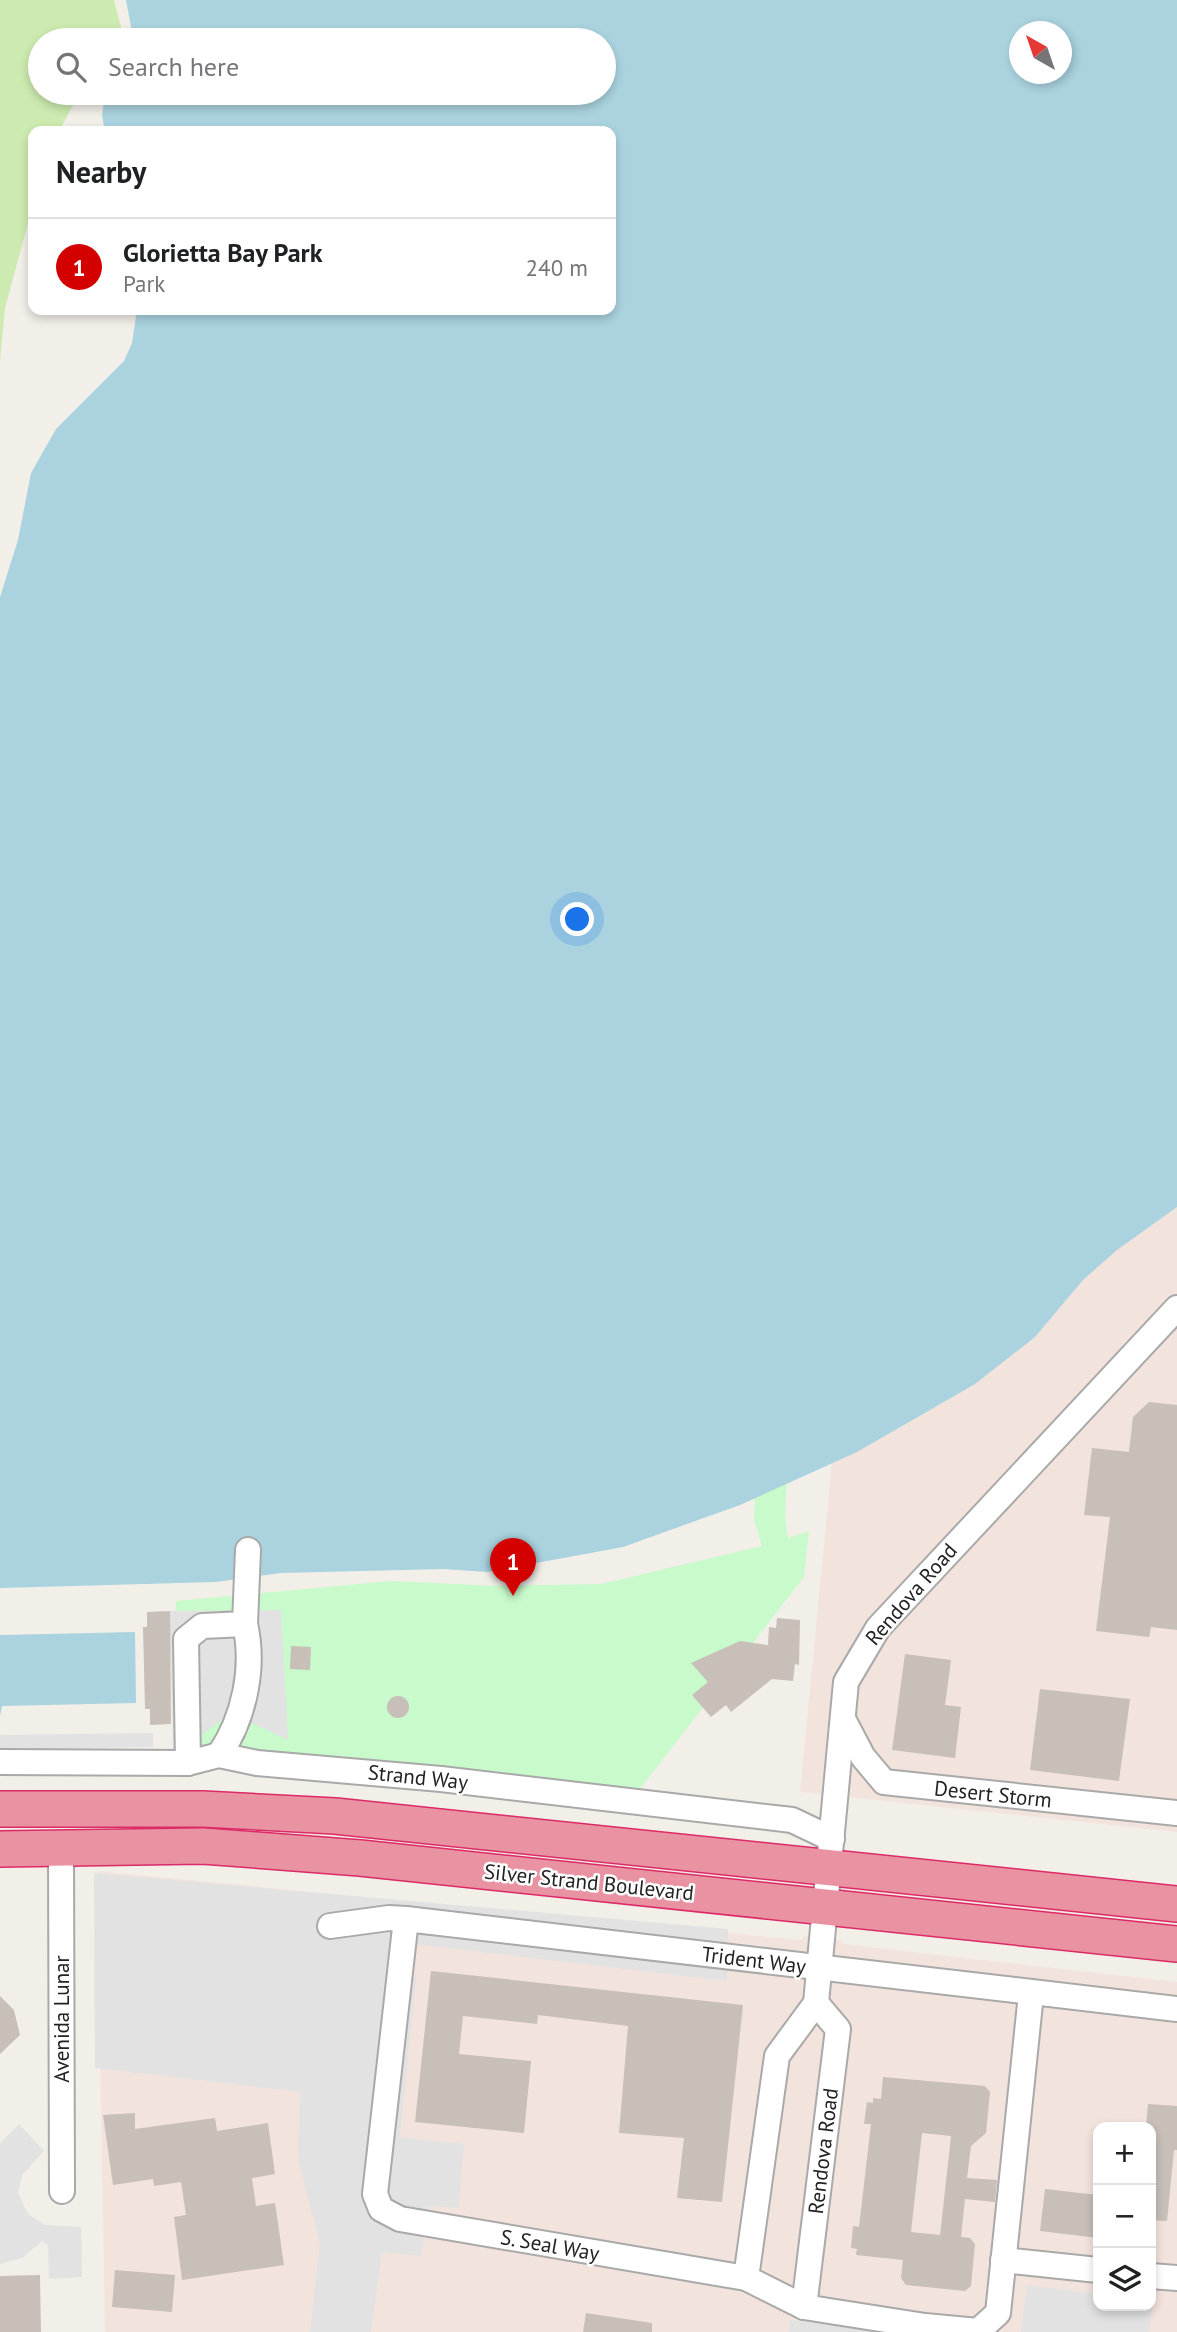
<!DOCTYPE html>
<meta charset="utf-8">
<style>
:root{--surface:#fff;--page:#f6f6f6;--text:#202124;--muted:#757577;--line:#e0e0e0;--accent:#d40000}
body{margin:0;font-family:"PT Sans",sans-serif;background:var(--page);color:var(--text)}
.controls{position:absolute;right:21px;bottom:21px;display:grid;overflow:hidden;border-radius:14px;box-shadow:0 4px 10px #0003}
.controls button{width:63px;height:63px;display:grid;place-items:center;padding:0;border:0;border-bottom:2px solid var(--line);background:var(--surface);color:var(--text);font:35px sans-serif}
.compass{position:absolute;left:1009px;top:21px;width:63px;height:63px;border-radius:50%;background:var(--surface);box-shadow:0 4px 10px #0003;rotate:320deg}
.you{position:absolute;left:578px;top:920px;width:24px;height:24px;margin:-18px;border:5px solid #fff;border-radius:50%;background:#1a73e8;box-shadow:0 0 0 10px #1a73e833}
.badge{display:grid;place-items:center;width:46px;height:46px;border-radius:50%;background:var(--accent);color:#fff;font-size:23px;font-weight:700}
.pin{position:absolute;translate:-50% -58px;filter:drop-shadow(0 2px 4px #0008)}
.pin::after{content:'';position:absolute;top:37px;width:24px;height:21px;background:inherit;clip-path:polygon(0 0,100% 0,50% 100%)}
.list{margin:0;padding:0;list-style:none}
h2{display:flex;justify-content:space-between;align-items:center;height:91px;margin:0;padding:0 28px;font-size:30px}
h2 small{font-size:23px;font-weight:400;color:var(--muted)}
.list li{display:grid;grid-template-columns:46px 1fr auto;gap:21px;align-items:center;box-sizing:border-box;height:98px;padding:0 28px;border-top:2px solid var(--line)}
.list b{display:block;font-size:26px;white-space:nowrap}
.list p{margin:0;font-size:23px;white-space:nowrap;color:var(--muted)}
.list em{font-size:23px;font-style:normal;color:var(--muted)}
.icon{flex:none;width:38px;height:38px;fill:none;stroke:currentColor;stroke-width:2;stroke-linecap:round;stroke-linejoin:round}
.map{position:relative;flex:none;width:1177px;height:2332px;overflow:hidden}
.search{position:absolute;background:var(--surface);box-shadow:0 4px 10px #0003;left:28px;top:28px;width:588px;height:77px;display:flex;align-items:center;gap:18px;box-sizing:border-box;padding:0 24px;border-radius:38px;color:var(--muted);font-size:26px}
.panel{position:absolute;background:var(--surface);box-shadow:0 4px 10px #0003;left:28px;top:126px;width:588px;height:189px;border-radius:14px}
.map>svg:first-child{display:block}
.military{fill:#f3e3dd;fill-rule:evenodd}
.grass{fill:#cdebb0}
.park{fill:#c8facc}
.parking{fill:#e2e2e2}
.water{fill:#aad3df;fill-rule:evenodd}
.building{fill:#c7bfb8;fill-rule:evenodd}
.lines{fill:none;stroke-linecap:round;stroke-linejoin:round}
.minor-casing{stroke:#a9a9a9;stroke-width:28}
.highway-casing{stroke:#dc2a67;stroke-width:38}
.minor{stroke:#fff;stroke-width:24}
.highway{stroke:#e892a2;stroke-width:35}
.labels{text-anchor:middle;dominant-baseline:central;stroke-width:5;stroke-linejoin:round;paint-order:stroke}
.street-label{font-size:21px;fill:#222;stroke:#fff}
</style>
<div class="map">
<svg width="1177" height="2332" viewBox="0 0 1177 2332">
<rect width="100%" height="100%" fill="#f2efe9"/>
<g class="military">
<path d="M974,0h203v1832l-377,-40zM1020,32h42v42h-42z"/>
<path d="M97,1871l704,69 4,-4 36,4 2,4 334,38v350h-1072zM1098,2127h53v179h-53z"/>
</g>
<path class="grass" d="M0,0h114l8,31 -4,9h-78v53h40l-21,38h-26v74l-28,103 -5,53z"/>
<path class="park" d="M760,1397l31,2 -6,117 3,22 21,-7 -5,46 -168,217 -461,-41 1,-152 214,-20 108,5 103,-2 161,-38 -8,-26z"/>
<g class="parking">
<path d="M281,1610l7,130 -57,-27 -35,26 -23,10 -4,-138z"/>
<path d="M153,1733v14l-153,3v-15z"/>
<path d="M94,1873l634,56 -1,52 -322,-38 -8,30 19,6 -16,158 64,7 -5,64 -30,-2 -8,50 -39,-4 -11,80h-61l10,-88 -22,-85 2,-67 -205,-24z"/>
<path d="M19,2124l25,27 -22,24 -4,18 10,21 17,11 36,2 1,50 -33,2 -1,-34 -6,-4 -20,17 -22,6v-120z"/>
<path d="M1027,2285l71,9v12h53l2,-5 -4,31h-128z"/>
<path d="M790,2320l98,12h-99z"/>
</g>
<g class="water">
<path d="M126,0h1051v1207l-60,43 -34,30 -48,57 -60,47 -118,68 -117,53 -117,42 -136,25 -44,-3 -162,4 -65,9 -216,6v-991l18,-57 13,-67 25,-44 68,-68 8,-18 5,-33h474v-179h-506l-3,-15 3,-23h499v-53h-473l1,-8zM1020,32h42v42h-42z"/>
<path d="M135,1632l1,71 -134,3 -2,10v-81z"/>
</g>
<g class="building">
<path d="M1149,1402l28,3v225l-26,-3 -2,10 -53,-6 14,-114 -26,-2 8,-67 37,4 4,-35z"/>
<path d="M170,1611l1,113 -21,1v-16h-5l-2,-82h4v-15z"/>
<path d="M777,1618l23,2 -1,45 -4,-1 -2,17 -21,-2 -41,33 -5,-7 -15,12 -19,-22 16,-13 -17,-19 49,-22 28,4 1,-18 7,1z"/>
<path d="M291,1646l20,1 -1,23 -20,-1z"/>
<path d="M905,1654l46,6 -6,45 16,2 -6,51 -63,-8z"/>
<path d="M1040,1689l90,10 -11,82 -89,-11z"/>
<circle cx="398" cy="1707" r="11"/>
<path d="M431,1971l312,34 -21,197 -45,-4 7,-60 -65,-5 9,-107 -90,-11 -1,9 -74,-8 -4,38 72,7 -7,72 -109,-11z"/>
<path d="M0,1996l14,14 6,25 -20,19z"/>
<path d="M883,2077l102,9 5,6 -4,41 -15,13 -4,32 30,2 -2,22 -30,-3 -4,38 9,1 5,6 -4,42 -6,5 -59,-6 -5,-7 2,-18 -47,-5 1,-6 -6,-1 2,-22 6,1 12,-103h-7l3,-22 6,1v-5l8,1zM922,2133l29,3 -11,99 -29,-3z"/>
<path d="M1148,2104l29,2v44h-3l-7,71 -16,-1 2,-62 -2,-31h-5z"/>
<path d="M135,2113v16l80,-11 2,13 51,-8 7,51 -23,4 4,28 19,-3 9,62 -102,15 -8,-63 12,-2 -5,-33 -27,4 -1,-7 -40,6 -10,-70z"/>
<path d="M1045,2189l53,6v43l-58,-7z"/>
<path d="M115,2270l60,5 -3,37 -60,-5z"/>
<path d="M40,2275l1,57h-41v-56z"/>
<path d="M586,2313l66,10v9h-69z"/>
</g>
<g class="lines">
<g class="minor-casing">
<g id="minor">
<path d="M245,1624l3,-74"/>
<path d="M843,1719l20,38 21,25 293,31"/>
<path d="M0,1762l188,1 31,-8 38,8 184,16 351,41 40,19"/>
<path d="M188,1763l-2,-124 16,-13 43,-2c10,44 -1,95 -26,131"/>
<path d="M61,1848l1,343"/>
<path d="M406,1919l-31,275 6,15 19,10 346,59 58,29 121,19 53,5 20,-18 33,-319"/>
<path d="M330,1926l59,-8 17,1 771,90"/>
<path d="M816,2003l30,-321 32,-54 299,-320"/>
<path d="M1003,2260l95,10"/>
<path d="M1151,2276l26,2"/>
<path d="M746,2278l31,-222 39,-53 22,26 -34,278"/>
</g>
</g>
<g class="highway-casing">
<g id="highway">
<path d="M0,1809h203l132,7 842,88"/>
<path d="M0,1849l203,-3 157,12 817,86"/>
</g>
</g>
<use href="#minor" class="minor"/>
<use href="#highway" class="highway"/>
</g>
<g class="labels">
<g class="street-label">
<text transform="translate(911 1594) rotate(-49)">Rendova Road</text>
<text transform="translate(418 1777) rotate(6)">Strand Way</text>
<text transform="translate(993 1794) rotate(6)">Desert Storm</text>
<text transform="translate(589 1882) rotate(6)">Silver Strand Boulevard</text>
<text transform="translate(754 1960) rotate(7)">Trident Way</text>
<text transform="translate(61 2019) rotate(-90)">Avenida Lunar</text>
<text transform="translate(823 2151) rotate(-83)">Rendova Road</text>
<text transform="translate(550 2245) rotate(10)">S. Seal Way</text>
</g>
</g>
</svg>
<div class="controls">
<button>+</button>
<button>−</button>
<button><svg class="icon" aria-label="layers" viewBox="0 0 24 24"><path d="M12 4l9 5-9 5-9-5zM3 14l9 5 9-5"/></svg></button>
</div>
<svg class="compass" viewBox="-18 -18 36 36"><path d="M0-13l5 13h-10z" fill="#e53935"/><path d="M0 13l5-13h-10z" fill="#757577"/></svg>
<div class="you"></div>
<div class="pin badge" style="left:513px;top:1596px">1</div>
<div class="search"><svg class="icon" aria-label="search" viewBox="0 0 24 24"><circle cx="10" cy="10" r="6"/><path d="M15 15l6 6"/></svg>Search here</div>
<section class="panel">
<h2>Nearby<small></small></h2>
<ul class="list">
<li><span class="badge">1</span><div><b>Glorietta Bay Park</b><p>Park</p></div><em>240 m</em></li>
</ul>
</section>
</div>
